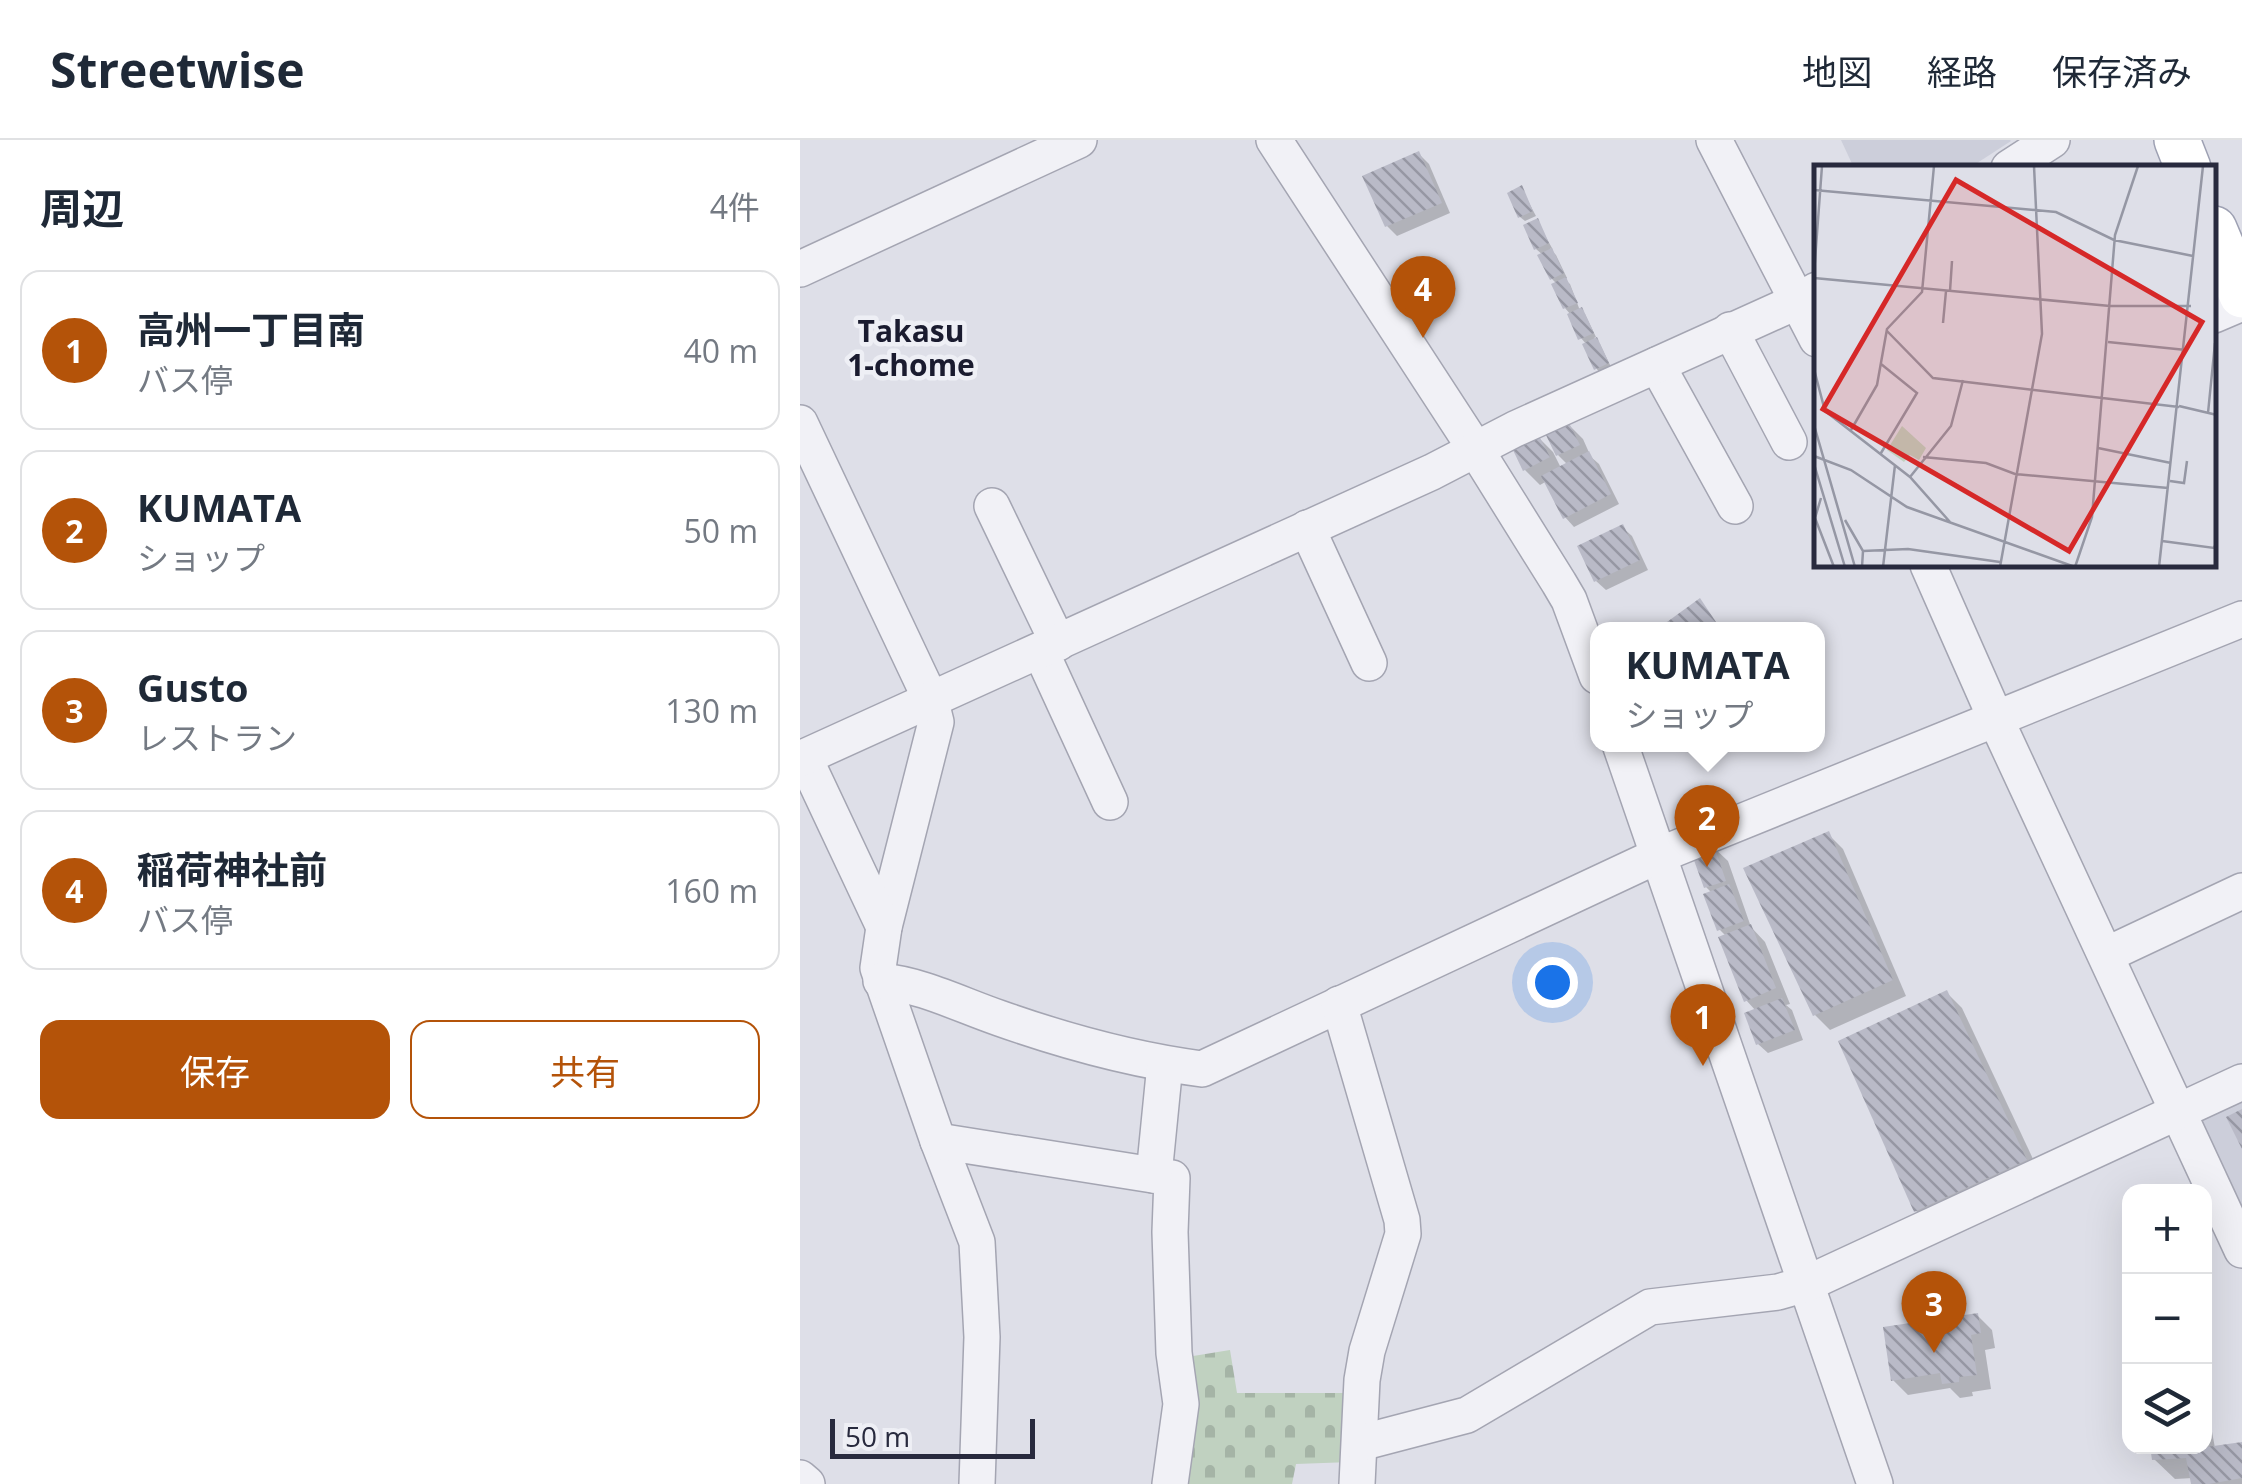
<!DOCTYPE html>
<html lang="ja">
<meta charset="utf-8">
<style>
:root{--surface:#fff;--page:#f2f2f3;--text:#1f2937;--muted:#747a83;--line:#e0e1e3;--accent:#b45309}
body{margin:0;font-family:"Open Sans","Noto Sans JP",sans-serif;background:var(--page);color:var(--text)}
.controls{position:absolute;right:30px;bottom:30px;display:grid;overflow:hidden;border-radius:20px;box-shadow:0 10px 40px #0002}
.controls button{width:90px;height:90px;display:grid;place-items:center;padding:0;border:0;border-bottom:2px solid var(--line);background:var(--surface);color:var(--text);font:50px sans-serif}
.scale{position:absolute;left:30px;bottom:25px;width:205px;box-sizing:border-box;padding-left:10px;border:5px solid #282a3e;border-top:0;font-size:28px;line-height:35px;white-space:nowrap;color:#282a3e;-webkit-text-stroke:8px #eeeff5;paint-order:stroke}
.you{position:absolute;left:752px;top:842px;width:35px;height:35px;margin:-25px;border:8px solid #fff;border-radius:50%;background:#1a73e8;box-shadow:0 0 0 15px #1a73e833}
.badge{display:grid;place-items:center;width:65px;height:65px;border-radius:50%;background:var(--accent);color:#fff;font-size:32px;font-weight:700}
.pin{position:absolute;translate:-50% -82px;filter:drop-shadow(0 2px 5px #0008)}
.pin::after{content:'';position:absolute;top:52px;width:35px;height:30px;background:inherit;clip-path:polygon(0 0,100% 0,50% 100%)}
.popup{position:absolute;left:790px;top:482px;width:235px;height:130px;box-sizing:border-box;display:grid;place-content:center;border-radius:20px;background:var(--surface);filter:drop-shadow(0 2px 8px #0005);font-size:32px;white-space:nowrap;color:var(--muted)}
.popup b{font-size:38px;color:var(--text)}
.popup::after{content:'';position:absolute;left:50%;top:100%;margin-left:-20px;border:20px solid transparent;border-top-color:var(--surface)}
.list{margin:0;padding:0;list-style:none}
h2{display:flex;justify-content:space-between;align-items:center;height:130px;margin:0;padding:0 40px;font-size:42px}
h2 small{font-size:32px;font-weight:400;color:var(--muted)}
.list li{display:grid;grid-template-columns:65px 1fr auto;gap:30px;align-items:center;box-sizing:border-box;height:160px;margin:0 20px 20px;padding:0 20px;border:2px solid var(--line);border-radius:20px}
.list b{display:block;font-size:38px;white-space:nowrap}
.list p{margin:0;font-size:32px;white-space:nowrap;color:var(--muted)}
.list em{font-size:32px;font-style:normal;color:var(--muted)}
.actions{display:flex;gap:20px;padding:30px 40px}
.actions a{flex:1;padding:22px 0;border:2px solid var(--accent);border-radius:20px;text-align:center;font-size:35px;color:var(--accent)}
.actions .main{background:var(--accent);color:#fff}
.icon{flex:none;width:55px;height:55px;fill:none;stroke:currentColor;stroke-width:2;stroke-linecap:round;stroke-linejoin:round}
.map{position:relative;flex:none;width:1442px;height:1344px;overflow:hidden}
header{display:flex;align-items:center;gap:60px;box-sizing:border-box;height:140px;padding:0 50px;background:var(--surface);border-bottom:2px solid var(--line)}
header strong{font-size:48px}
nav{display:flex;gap:55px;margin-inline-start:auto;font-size:35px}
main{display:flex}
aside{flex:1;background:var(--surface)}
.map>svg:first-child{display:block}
.built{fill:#ccceda}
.cemetery{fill:url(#cemetery-stones)}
.shadow{fill:#0003}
.building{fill:url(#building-back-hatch)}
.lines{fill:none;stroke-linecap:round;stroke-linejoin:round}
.minor-casing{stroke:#a4a5b2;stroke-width:38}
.major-casing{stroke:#9ea1b3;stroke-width:48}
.minor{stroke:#f1f1f6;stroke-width:35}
.major{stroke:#fff;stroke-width:45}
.labels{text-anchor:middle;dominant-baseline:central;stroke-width:9;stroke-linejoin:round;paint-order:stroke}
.neighbourhood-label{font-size:30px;font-weight:bold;fill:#1a1b2f;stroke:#eeeff5}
.inset-road{fill:none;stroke:#9597a4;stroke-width:2.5}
.view{fill:#d62828;fill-opacity:0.15;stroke:#d62828;stroke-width:5}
.inset-edge{fill:none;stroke:#282a3e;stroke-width:5}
</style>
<header>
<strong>Streetwise</strong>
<nav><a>地図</a><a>経路</a><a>保存済み</a></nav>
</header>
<main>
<aside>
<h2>周辺<small>4件</small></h2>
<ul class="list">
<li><span class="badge">1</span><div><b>高州一丁目南</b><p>バス停</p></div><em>40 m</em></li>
<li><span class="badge">2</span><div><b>KUMATA</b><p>ショップ</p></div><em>50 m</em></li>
<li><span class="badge">3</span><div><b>Gusto</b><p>レストラン</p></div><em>130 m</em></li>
<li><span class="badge">4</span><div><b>稲荷神社前</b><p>バス停</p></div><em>160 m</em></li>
</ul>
<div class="actions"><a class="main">保存</a><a>共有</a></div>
</aside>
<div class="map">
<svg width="1442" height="1344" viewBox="0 0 1442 1344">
<defs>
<pattern id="cemetery-stones" width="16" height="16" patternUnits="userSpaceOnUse" patternTransform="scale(2.5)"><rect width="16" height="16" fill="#c0d1c0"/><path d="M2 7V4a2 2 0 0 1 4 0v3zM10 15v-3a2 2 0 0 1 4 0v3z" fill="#a5b4a6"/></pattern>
<pattern id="building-back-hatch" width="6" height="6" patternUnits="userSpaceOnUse" patternTransform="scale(2.5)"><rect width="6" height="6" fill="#b9bac7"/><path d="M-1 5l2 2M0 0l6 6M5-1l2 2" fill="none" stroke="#9697a3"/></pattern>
</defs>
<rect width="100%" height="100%" fill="#dedfe8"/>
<g class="built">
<path d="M1041,0h169l1,1 -40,26 -117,1z"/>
<path d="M1442,953v136l-52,-113z"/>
</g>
<path class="cemetery" d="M430,1210l7,43h113l1,69 -55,2 -4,20h-110l5,-127z"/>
<g class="shadow">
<path d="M619,14l10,10 21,49 -53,23 -10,-10z"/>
<path d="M721,48l15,28 -11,5 -5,-4z"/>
<path d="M737,81l15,27 -2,1 6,6 11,23 -3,1 6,5 9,24 6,6 11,23 -2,1 6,6 11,23 -11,6 -4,-5 -9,-23 -6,-7 -10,-23 -6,-7 -8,-24 -5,-5 -9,-24 -7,-6z"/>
<path d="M768,284l15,15 8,18 8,7 20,40 -45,23 -9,-10 -18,-36 -7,4 -15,-15 -10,-21 23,-12 15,15 8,16 7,-3 -10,-10z"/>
<path d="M822,387l10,9 16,34 -42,20 -10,-9z"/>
<path d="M1028,694l15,15 63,147 -76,34 -15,-15z"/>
<path d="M912,706l16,15 23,66 14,15 25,62 -4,1 6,5 11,30 -35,13 -10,-9 -2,-33 -10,-11 -20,-64 -6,-6 -14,-34 6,-3 -6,-6z"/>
<path d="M1147,853l15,15 79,168 -110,50 -15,-15z"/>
<path d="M1177,1175l15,15 3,18 -10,2 6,39 -19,3 1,4 -13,2 -10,-10 -42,7 -15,-15z"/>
<path d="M1404,1248l11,60 27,-3v39h-48l-1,-6 -18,1 -21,-20 -2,-13h52z"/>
</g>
<g class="building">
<path d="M619,11l23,52 -57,24 -23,-51z"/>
<path d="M722,45l11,26 -15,7 -11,-25z"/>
<path d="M738,78l11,25 -15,7 -11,-25z"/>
<path d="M752,108l12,25 -14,7 -13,-25z"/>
<path d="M766,137l12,26 -15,6 -12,-25z"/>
<path d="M782,167l12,26 -16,7 -11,-26z"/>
<path d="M797,197l12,26 -15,7 -12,-26z"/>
<path d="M768,281l12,24 -24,11 -11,-23z"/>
<path d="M738,294l12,23 -27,14 -11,-23z"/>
<path d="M789,311l22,43 -48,25 -22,-43z"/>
<path d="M823,384l17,36 -46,22 -17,-36z"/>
<path d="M900,458l18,27 -7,5h-55z"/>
<path d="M1029,691l64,149 -80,36 -70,-148z"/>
<path d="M913,703l13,38 -22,7 -13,-36z"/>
<path d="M929,744l15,37 -27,10 -14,-37z"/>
<path d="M951,784l25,64 -32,14 -26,-65z"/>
<path d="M1147,850l80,170 -113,52 -76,-171z"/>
<path d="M982,858l13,32 -39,15 -12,-32z"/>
<path d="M1442,969v40l-16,-32z"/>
<path d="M1178,1173l3,20 -10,2 6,40 -18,2v5l-17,2 -2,-11 -49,8 -8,-54z"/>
<path d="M1442,1302v36l-33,6h-18l-5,-26 -34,2 -2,-14 49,2z"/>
</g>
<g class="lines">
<g class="minor-casing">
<g id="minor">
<path d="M474,0l202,310 83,133 10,17 28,76"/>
<path d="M914,0l103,199"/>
<path d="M1209,28l43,-28"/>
<path d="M0,129l279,-129"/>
<path d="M1414,175l28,-12"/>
<path d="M930,190l59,112"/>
<path d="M857,225l78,141"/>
<path d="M0,283l130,275 6,24 -52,205 -6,41 60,173 39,101 5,95 -5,147"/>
<path d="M192,366l66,137"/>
<path d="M507,388l62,135"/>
<path d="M1128,425l75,170 239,515"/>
<path d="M241,512l69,150"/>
<path d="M820,604l255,740"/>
<path d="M4,617l80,170"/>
<path d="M0,619l632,-287 83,-43 283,-128 19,-11"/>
<path d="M1306,815l136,-64"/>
<path d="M81,841c41,4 80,24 118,37 65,23 134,42 203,51l455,-213 585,-237"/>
<path d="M539,864l63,216 1,14 -36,117 -5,29 -5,104"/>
<path d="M138,1001l234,37 -2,54 4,121 7,51 -11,80"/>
<path d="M354,1035l11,-111"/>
<path d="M560,1303l107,-28 183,-108 128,-15 28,-8 436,-202"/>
<path d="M0,1338l7,6"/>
</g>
</g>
<g class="major-casing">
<g id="major">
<path d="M1377,0l11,28"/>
<path d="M1414,89l28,66"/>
</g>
</g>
<use href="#minor" class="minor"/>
<use href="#major" class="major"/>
</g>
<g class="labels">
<g class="neighbourhood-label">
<text x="111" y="190">Takasu<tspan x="111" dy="34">1-chome</tspan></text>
</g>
</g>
<g transform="translate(1014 25)">
<rect width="402" height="402" fill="#dedfe8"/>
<path d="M88,261l24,22 -7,12 -9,-5 -6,7 -17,-12z" fill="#c0d1c0"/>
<path class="inset-road" d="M0,25l242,22 58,28 79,16M0,109l8,-108M0,113l296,28h81M136,126l2,-30M129,158l3,-32M73,166l46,47 246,29M294,177l78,8M0,204l11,42 85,66 40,45M365,241l38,9M394,248l7,-70M0,260l41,142M37,265l26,-45 10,-56 35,-37 12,-126M284,283l73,15M67,288l36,-60 -36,-29M0,291l37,14 56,37 168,60M109,292l63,6 29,11 153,14M0,299l31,103M96,312l41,-51 12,-46M356,316l14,2 3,-22M7,333l-6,20 19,49M31,355l18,31 -1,16M348,376l52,7 3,-7M49,386l45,-2 92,13M69,402l12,-102M186,402l42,-233 -8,-168M261,402l17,-50 23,-282 23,-69M345,402l44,-401"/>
<path class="view" d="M142,15l246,142 -133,229 -246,-142z"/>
<rect width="402" height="402" class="inset-edge"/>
</g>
</svg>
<div class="controls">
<button>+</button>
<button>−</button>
<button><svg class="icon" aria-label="layers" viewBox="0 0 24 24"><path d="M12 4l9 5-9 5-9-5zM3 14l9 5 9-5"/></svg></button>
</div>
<div class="scale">50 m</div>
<div class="you"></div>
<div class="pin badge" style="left:903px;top:926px">1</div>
<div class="pin badge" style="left:907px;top:727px">2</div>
<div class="popup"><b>KUMATA</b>ショップ</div>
<div class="pin badge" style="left:1134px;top:1213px">3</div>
<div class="pin badge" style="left:623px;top:198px">4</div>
</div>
</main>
